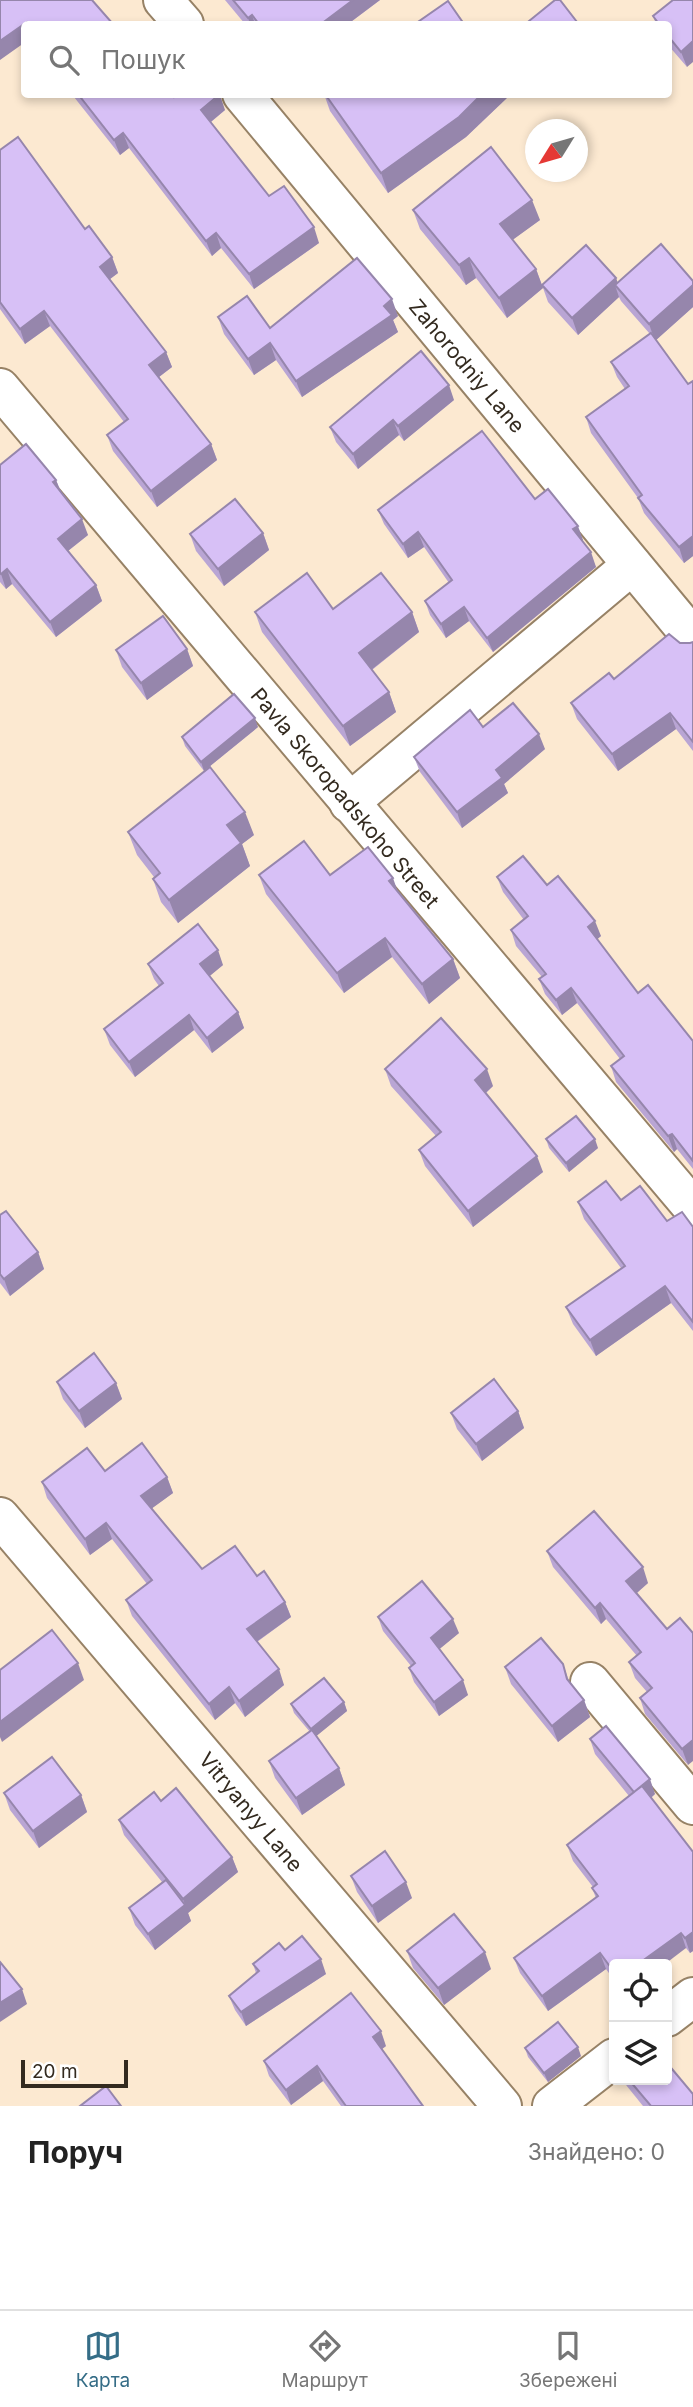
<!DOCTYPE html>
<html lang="uk">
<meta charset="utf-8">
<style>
:root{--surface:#fff;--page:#f2f2f2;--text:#222;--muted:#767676;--line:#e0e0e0;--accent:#356d87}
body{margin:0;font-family:Inter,sans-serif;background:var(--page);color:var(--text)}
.controls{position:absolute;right:21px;bottom:21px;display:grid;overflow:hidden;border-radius:7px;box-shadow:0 4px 10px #0003}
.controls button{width:63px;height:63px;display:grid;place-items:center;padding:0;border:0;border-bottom:2px solid var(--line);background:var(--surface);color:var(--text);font:35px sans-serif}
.compass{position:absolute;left:525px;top:119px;width:63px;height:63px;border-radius:50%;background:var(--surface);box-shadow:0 4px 10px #0003;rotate:233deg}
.scale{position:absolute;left:21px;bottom:18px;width:107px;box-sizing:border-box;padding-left:7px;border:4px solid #332a1f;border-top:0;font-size:19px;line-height:24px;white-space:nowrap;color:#332a1f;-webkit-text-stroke:5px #fff;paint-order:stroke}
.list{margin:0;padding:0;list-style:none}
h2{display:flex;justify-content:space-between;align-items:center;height:91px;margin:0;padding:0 28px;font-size:30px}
h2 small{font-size:23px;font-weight:400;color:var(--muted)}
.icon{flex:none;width:38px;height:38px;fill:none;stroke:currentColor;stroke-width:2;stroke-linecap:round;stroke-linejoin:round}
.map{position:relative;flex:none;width:693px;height:2106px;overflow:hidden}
.search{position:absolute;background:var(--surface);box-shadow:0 4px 10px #0003;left:21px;right:21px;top:21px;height:77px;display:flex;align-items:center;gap:18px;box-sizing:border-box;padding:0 24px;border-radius:7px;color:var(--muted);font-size:26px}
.sheet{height:203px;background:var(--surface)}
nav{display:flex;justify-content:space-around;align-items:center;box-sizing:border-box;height:98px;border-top:2px solid var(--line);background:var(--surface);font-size:19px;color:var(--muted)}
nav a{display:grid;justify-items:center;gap:4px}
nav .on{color:var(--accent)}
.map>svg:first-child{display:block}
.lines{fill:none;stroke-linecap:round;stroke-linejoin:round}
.minor-casing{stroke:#978266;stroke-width:42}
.minor{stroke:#fff;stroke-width:38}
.wall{fill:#b9a5d4}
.shaded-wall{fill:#9686ac}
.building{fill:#d7c0f6;stroke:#9686ac;stroke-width:2}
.labels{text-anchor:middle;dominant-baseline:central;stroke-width:5;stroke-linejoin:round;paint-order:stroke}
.street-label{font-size:21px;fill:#332a1f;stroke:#fff}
</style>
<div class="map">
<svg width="693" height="2106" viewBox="0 0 693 2106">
<rect width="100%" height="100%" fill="#fce9d1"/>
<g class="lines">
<g class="minor-casing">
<g id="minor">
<path d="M163,0l21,24"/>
<path d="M242,94l451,544"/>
<path d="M0,388l693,820"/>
<path d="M349,803l283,-238"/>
<path d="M0,1517l502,589"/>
<path d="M590,1682l103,123"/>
<path d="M667,2017l26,-20"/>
<path d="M552,2106l62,-48"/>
</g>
</g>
<use href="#minor" class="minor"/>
</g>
<g class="wall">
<path d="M225,0h155l-32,24h-103z"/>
<path d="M673,0l14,67 -19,-22v-21h-12l-3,-8z"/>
<path d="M73,94h99l2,3 51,13 -14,12 58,74 50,47 -65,46 -33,-41 -9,8 -83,-108 -9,7 -46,-58z"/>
<path d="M324,94h184l1,2 -43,41 -78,56 -58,-82z"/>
<path d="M0,150l85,79 27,28 6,16 -8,6 56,73 6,15 -13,10 52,67 6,16 -60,47 -44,-56 -6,-16 17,-13 -74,-96 -25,18 -25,-35z"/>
<path d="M413,210l127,10 -28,20 24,29 7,19 -36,30 -31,-40 -10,7 -46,-56z"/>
<path d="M616,278l1,4 76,-1v26l-37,33 32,44 5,-3v175l-9,7 -40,-50 -6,-15 -47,-65 -5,-16 39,-28 -8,-12 -6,-15 39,-28 -29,-33 -2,-4 -41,38 -30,-33 -6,-17z"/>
<path d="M398,316l-5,4 5,12 -96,65 -26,-37 -22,15 -30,-41 -6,-17 52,11z"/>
<path d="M454,400l-50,41 -5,-6 -41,34 -22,-27 -6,-15z"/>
<path d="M0,465l56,15 5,12 27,43 -20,16 28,34 6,16 -46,36 -44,-53 -6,5 -6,-7z"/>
<path d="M535,499l48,41 -1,1 14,26 -103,85 -24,-31 -23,17 -16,-23 -5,-14 24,-18 -25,-36 -16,11 -24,-34 -6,-14z"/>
<path d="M263,533l6,17 -45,36 -28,-35 -6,-17z"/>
<path d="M333,609l79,3 7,20 -47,38 17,22 7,20 -46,34 -88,-114 -7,-20z"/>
<path d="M693,642v109l-17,-22 -58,42 -41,-52 -6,-16 109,-60h10z"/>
<path d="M187,649l6,17 -46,34 -25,-33 -6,-17z"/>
<path d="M258,727l-54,44 -19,-25 -3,-9z"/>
<path d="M483,727l62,22 -41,35 4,9 -46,35 -42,-56 -6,-15z"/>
<path d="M128,832l126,3 -12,9 8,22 -72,57 -17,-21 -8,-23 1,-2 -17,-22z"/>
<path d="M259,875h71l67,16 56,68 7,19 -31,26 -37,-47 -48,36 -78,-99z"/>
<path d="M497,877l50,8 54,51 -4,3 41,54 55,48v128l-16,-20 -3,3 -58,-70 -5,-16 9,-7 -43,-56 -15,12 -17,-21 -6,-15 3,-2 -26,-31 -5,-16 13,-10 -21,-28z"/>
<path d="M148,964l75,1 -14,11 29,36 6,16 -32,25 -18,-23 -59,47 -25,-32 -6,-16 55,-43 -5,-7z"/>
<path d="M385,1069l108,17 -7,7 57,79 -70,55 -48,-61 -6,-16 17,-14 -45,-50z"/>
<path d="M546,1139l52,9 -29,24 -20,-24z"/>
<path d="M621,1200l46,21 26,6v104l-22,-28 -75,53 -23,-32 -7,-17 55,-39 -37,-49 -6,-17z"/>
<path d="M0,1215l38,37 6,17 -34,27 -10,-13z"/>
<path d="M57,1382l59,1 6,16 -37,29 -22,-29z"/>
<path d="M518,1411l6,17 -42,33 -25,-32 -6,-16z"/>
<path d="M105,1471l62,6 6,16 -21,15 50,61 55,7 28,26 6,15 -34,25 27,43 -39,32 -10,-14 -20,17 -83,-104 -6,-16 21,-16 -35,-45 -22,16 -43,-57 -5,-16z"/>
<path d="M547,1551l101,32 -11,10 51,172 -43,-51 -5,-16 7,-6 -12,-14 -6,-16 8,-6 -31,-37 -5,5 -48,-57z"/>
<path d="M378,1617l81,16 -20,16 29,46 -29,21 -25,-34 -5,-14 2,-2 -28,-35z"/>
<path d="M563,1664l6,17 15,19 6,17 -32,25 -47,-58 -6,-17z"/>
<path d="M344,1702l3,9 -31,25 23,32 6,17 -43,30 -27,-37 -6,-17 41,-29 -16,-19 -3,-9z"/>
<path d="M590,1739l65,55 -4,4 42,54v99l-3,2 -4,-5 -72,16v16l-8,-11 -58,42 -28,-38 -6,-15 82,-60 -4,-10 1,-1 -20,-26 -6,-16 62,-49 -34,-42z"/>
<path d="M4,1793l77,2 6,17 -48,36 -29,-38z"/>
<path d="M161,1801l71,56 6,15 -50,41 3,8 -36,29 -20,-25 -6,-17 33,-26 -38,-47 -5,-15z"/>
<path d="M351,1876l61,22 -34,25 -21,-31z"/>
<path d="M285,1950l41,24 -80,52 -11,-16 -6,-14 27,-23 -3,-9z"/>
<path d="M407,1951l84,18 -47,36 -31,-37z"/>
<path d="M386,2046l-4,3 41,57h-82l-18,-25 -32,24 -22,-29 -5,-15z"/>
<path d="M525,2048l56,8 -33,26 -20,-25z"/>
<path d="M622,2080h45l26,26h-50z"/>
</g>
<g class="shaded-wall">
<path d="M353,0h27l-32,24h-27z"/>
<path d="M252,15l3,9h-5l-2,-6z"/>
<path d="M27,22l1,2h-4v19l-24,17v-19z"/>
<path d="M693,41v21l-6,5 -6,-15z"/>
<path d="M482,94h26l1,2 -43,41 -78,56 -7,-20z"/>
<path d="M220,95l5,15 -18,15 -6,-15z"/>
<path d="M123,133l6,15 -9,7 -6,-15z"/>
<path d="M532,200l8,20 -33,24 -7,-20z"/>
<path d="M314,227l5,16 -65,46 -5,-15z"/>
<path d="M216,233l5,15 -9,8 -6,-15z"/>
<path d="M112,257l6,16 -12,9 -6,-15z"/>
<path d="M469,258l7,20 -10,7 -7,-20z"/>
<path d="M536,269l7,19 -36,30 -8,-20z"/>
<path d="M616,278l5,13 -6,-6 4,12 -41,38 -6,-17z"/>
<path d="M693,285v22l-38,34 -6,-17z"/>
<path d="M392,299l6,17 -5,4 5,12 -96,65 -6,-16z"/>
<path d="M44,311l6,15 -25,18 -5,-15z"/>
<path d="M270,343l6,17 -22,15 -6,-16z"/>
<path d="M166,352l6,15 -17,13 -6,-15z"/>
<path d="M449,385l5,15 -50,41 -6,-15z"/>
<path d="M393,420l6,15 -41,34 -5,-15z"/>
<path d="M211,444l6,16 -60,47 -6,-16z"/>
<path d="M56,480l6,15 -9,-13z"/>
<path d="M82,519l6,16 -24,19 -6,-15z"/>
<path d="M578,526l5,14 -5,3 -5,-14z"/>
<path d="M418,532l6,15 -16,11 -5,-14z"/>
<path d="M263,533l6,17 -45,36 -6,-17z"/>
<path d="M693,536v20l-9,7 -5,-16z"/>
<path d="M591,552l5,15 -103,85 -6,-14z"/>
<path d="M7,569l5,15 -6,5 -5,-15z"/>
<path d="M96,585l6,16 -46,36 -6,-15z"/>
<path d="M464,607l5,14 -23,17 -5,-14z"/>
<path d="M412,612l7,20 -53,42 -7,-21z"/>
<path d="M187,649l6,17 -46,34 -6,-17z"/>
<path d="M389,692l7,20 -46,34 -7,-20z"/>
<path d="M670,713l6,16 -58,42 -6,-17z"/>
<path d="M255,718l3,9 -54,44 -3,-9z"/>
<path d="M539,734l6,15 -41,35 4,9 -46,35 -5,-16 39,-42z"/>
<path d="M245,812l9,23 -12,9 8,22 -72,57 -9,-23 58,-75z"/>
<path d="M393,878l7,20 -11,-17z"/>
<path d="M595,921l6,15 -7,6 -6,-15z"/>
<path d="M385,938l7,19 -48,36 -7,-20z"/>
<path d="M218,950l5,15 -18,15 -5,-16z"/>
<path d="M453,959l7,19 -31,26 -7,-20z"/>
<path d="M571,988l6,15 -15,12 -6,-15z"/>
<path d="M238,1012l6,16 -32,25 -5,-15z"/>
<path d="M189,1015l5,15 -59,47 -6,-15z"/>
<path d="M487,1069l6,17 -12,11 -6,-17z"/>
<path d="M672,1134l5,15 -3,3 -6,-16z"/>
<path d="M595,1139l3,9 -29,24 -3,-9z"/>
<path d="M537,1156l6,16 -70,55 -5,-16z"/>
<path d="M38,1252l6,17 -34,27 -6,-17z"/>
<path d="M665,1286l6,17 -75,53 -6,-16z"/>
<path d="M116,1383l6,16 -37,29 -6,-17z"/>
<path d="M518,1411l6,17 -42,33 -6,-17z"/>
<path d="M167,1477l6,16 -26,19 -6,-16z"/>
<path d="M106,1523l6,16 -22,16 -5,-16z"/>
<path d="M643,1567l5,16 -16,14 -6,-16z"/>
<path d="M285,1602l6,15 -39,28 -5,-16z"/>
<path d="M600,1603l6,16 -5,5 -6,-16z"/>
<path d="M453,1619l6,14 -23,19 -5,-14z"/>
<path d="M78,1663l6,17 -82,62 -2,-5v-15z"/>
<path d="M279,1669l5,16 -39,32 -6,-16z"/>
<path d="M463,1680l5,15 -29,21 -5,-14z"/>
<path d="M229,1687l6,16 -20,17 -6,-16z"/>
<path d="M584,1700l6,17 -32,25 -6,-16z"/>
<path d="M344,1702l3,9 -33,27 -3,-9z"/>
<path d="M693,1740v21l-5,4 -6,-16z"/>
<path d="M339,1768l6,17 -43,30 -6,-17z"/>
<path d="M650,1779l5,15 -15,13 -6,-15z"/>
<path d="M81,1795l6,17 -48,36 -6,-17z"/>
<path d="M232,1857l6,15 -50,41 3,8 -36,29 -7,-16 37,-29 -2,-6z"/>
<path d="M406,1882l6,16 -34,25 -6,-17z"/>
<path d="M693,1932v19l-3,2 -5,-15z"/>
<path d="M681,1933l5,15 -21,16h-27z"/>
<path d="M485,1952l6,17 -47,36 -6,-17z"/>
<path d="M600,1953l6,16 -58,42 -6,-15z"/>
<path d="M321,1959l5,15 -80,52 -5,-14z"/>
<path d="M22,1989l5,15 -27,18v-19z"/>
<path d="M381,2031l5,15 -8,6 -5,-15z"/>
<path d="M578,2047l3,9 -33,26 -4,-9z"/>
<path d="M317,2066l6,15 -32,24 -5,-15z"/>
</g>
<g class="building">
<path d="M0,0h92l21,24h-84l-2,-2 -27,19z"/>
<path d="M233,0h120l-32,24h-62l-7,-9 -4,3z"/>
<path d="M555,0h5l17,22 -3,2h-42l-3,-3z"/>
<path d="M673,0h20v41l-12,11 -13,-16v-12h-9l-6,-8z"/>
<path d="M448,1l16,23h-49z"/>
<path d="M78,94h94l2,3 3,-3h43l-19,16 68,86 15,-10 30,41 -65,47 -33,-41 -10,8 -83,-108 -9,7z"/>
<path d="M325,94h157l-23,23 -78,56z"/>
<path d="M18,137l67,92 4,-3 23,31 -12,10 66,85 -17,13 62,79 -60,47 -44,-56 21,-16 -84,-108 -24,18 -20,-27v-152z"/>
<path d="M491,147l41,53 -32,24 36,45 -37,29 -30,-40 -10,7 -46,-55z"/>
<path d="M661,244l32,37v4l-44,39 -34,-39z"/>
<path d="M586,245l30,33 -44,40 -30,-33z"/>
<path d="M357,258l35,41 -8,7 8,9 -96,66 -26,-38 -22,16 -30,-42 29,-21 23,32z"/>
<path d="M651,333l37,51 5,-3v155l-14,11 -41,-49 4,-3 -56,-78 43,-31 -18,-24z"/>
<path d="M421,351l28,34 -51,41 -5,-6 -40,34 -23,-27z"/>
<path d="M482,431l53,68 13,-10 30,37 -5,3 18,23 -104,86 -23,-31 -23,17 -16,-23 27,-21 -34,-48 -15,12 -25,-34z"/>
<path d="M26,444l30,36 -3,2 29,37 -24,20 38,46 -46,37 -43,-53 -6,5 -1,-1v-108z"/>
<path d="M235,499l28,34 -45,36 -28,-35z"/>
<path d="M307,573l26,36 48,-36 31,39 -53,41 30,39 -46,34 -88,-114z"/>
<path d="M163,616l24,33 -46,34 -25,-33z"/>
<path d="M669,634l11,9h10l3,-1v100l-23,-29 -58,41 -41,-51 38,-30 5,6z"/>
<path d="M234,694l21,24 -54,44 -19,-25z"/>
<path d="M513,703l26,31 -43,36 6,8 -45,34 -43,-55 56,-47 13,17z"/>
<path d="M210,767l35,45 -18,13 14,18 -72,57 -16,-21 7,-6 -32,-41z"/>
<path d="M304,841l26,34 38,-28 25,31 -4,3 64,78 -31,25 -37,-46 -48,35 -78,-98z"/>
<path d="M523,856l24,29 11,-9 37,45 -7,6 50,66 10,-8 45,56v120l-21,-27 -4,2 -57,-70 13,-10 -53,-68 -15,12 -17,-21 7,-5 -35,-44 17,-14 -31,-39z"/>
<path d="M198,924l20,26 -18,14 38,48 -31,26 -18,-23 -60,47 -25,-33 59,-46 -15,-19z"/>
<path d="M441,1018l46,51 -12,11 62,76 -69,55 -49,-61 22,-18 -56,-63z"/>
<path d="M576,1116l19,23 -29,24 -20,-24z"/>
<path d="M606,1181l15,19 19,-14 27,35 15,-9 11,15v95l-28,-36 -75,54 -24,-33 59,-41 -47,-64z"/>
<path d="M6,1211l32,41 -34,27 -4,-5v-59z"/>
<path d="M94,1353l22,30 -37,28 -22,-29z"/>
<path d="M494,1379l24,32 -42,33 -25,-31z"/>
<path d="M142,1443l25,34 -26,19 61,73 33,-23 22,30 7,-5 21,31 -38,27 32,40 -40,32 -10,-14 -20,17 -83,-104 26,-20 -46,-57 -21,16 -43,-57 45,-34 18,23z"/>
<path d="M594,1511l49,56 -17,14 41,48 13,-11 13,15v107l-11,9 -42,-51 12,-10 -23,-26 12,-10 -41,-49 -5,5 -48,-57z"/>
<path d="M422,1581l31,38 -22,19 32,42 -29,22 -25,-34 6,-5 -37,-46z"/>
<path d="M52,1630l26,33 -78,59v-52z"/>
<path d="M541,1638l22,26 4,15 17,21 -32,26 -47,-59z"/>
<path d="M324,1678l20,24 -33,27 -20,-25z"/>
<path d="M606,1726l44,53 -16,13 8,-6 51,66v80l-8,6 -4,-5 -43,31h-24v8l-14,-19 -58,43 -28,-38 84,-62 -6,-8 5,-4 -30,-39 67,-53 -44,-53z"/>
<path d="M312,1730l27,38 -43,30 -27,-37z"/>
<path d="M52,1757l29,38 -48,36 -29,-38z"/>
<path d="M176,1788l56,69 -49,42 -64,-79 35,-28 7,9z"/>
<path d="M385,1851l21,31 -34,24 -21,-30z"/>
<path d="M166,1880l19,25 -37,29 -19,-26z"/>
<path d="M454,1914l31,38 -47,36 -31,-37z"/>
<path d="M302,1936l19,23 -80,53 -12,-16 30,-25 -6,-7 26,-21 6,7z"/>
<path d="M0,1962l22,27 -22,14z"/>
<path d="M351,1993l30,38 -8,6 50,69h-77l-29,-40 -31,24 -22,-29z"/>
<path d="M558,2022l20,25 -34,26 -19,-25z"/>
<path d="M667,2063l26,31v12h-42l-22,-26h38z"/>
<path d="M106,2086l15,20h-41z"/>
</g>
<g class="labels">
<g class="street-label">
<text transform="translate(467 366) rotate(50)">Zahorodniy Lane</text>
<text transform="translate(345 798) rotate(50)">Pavla Skoropadskoho Street</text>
<text transform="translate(251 1812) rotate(50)">Vitryanyy Lane</text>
</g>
</g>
</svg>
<div class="controls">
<button><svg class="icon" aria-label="locate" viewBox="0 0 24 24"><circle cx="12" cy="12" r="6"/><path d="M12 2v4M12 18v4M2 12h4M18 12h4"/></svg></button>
<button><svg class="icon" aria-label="layers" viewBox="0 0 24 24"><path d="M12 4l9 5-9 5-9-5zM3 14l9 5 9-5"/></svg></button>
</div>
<svg class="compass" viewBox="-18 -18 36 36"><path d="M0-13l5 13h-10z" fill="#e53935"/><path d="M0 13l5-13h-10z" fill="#767676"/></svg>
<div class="scale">20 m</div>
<div class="search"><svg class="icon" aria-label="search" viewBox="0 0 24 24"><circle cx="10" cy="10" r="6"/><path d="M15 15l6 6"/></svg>Пошук</div>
</div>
<section class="sheet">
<h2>Поруч<small>Знайдено: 0</small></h2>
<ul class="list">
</ul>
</section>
<nav>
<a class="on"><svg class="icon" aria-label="map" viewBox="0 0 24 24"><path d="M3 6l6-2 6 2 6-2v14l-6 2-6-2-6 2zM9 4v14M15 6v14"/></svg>Карта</a>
<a><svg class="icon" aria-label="directions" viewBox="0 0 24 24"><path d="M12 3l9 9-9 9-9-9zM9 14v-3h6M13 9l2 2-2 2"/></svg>Маршрут</a>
<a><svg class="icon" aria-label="saved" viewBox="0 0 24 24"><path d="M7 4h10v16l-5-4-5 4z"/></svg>Збережені</a>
</nav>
